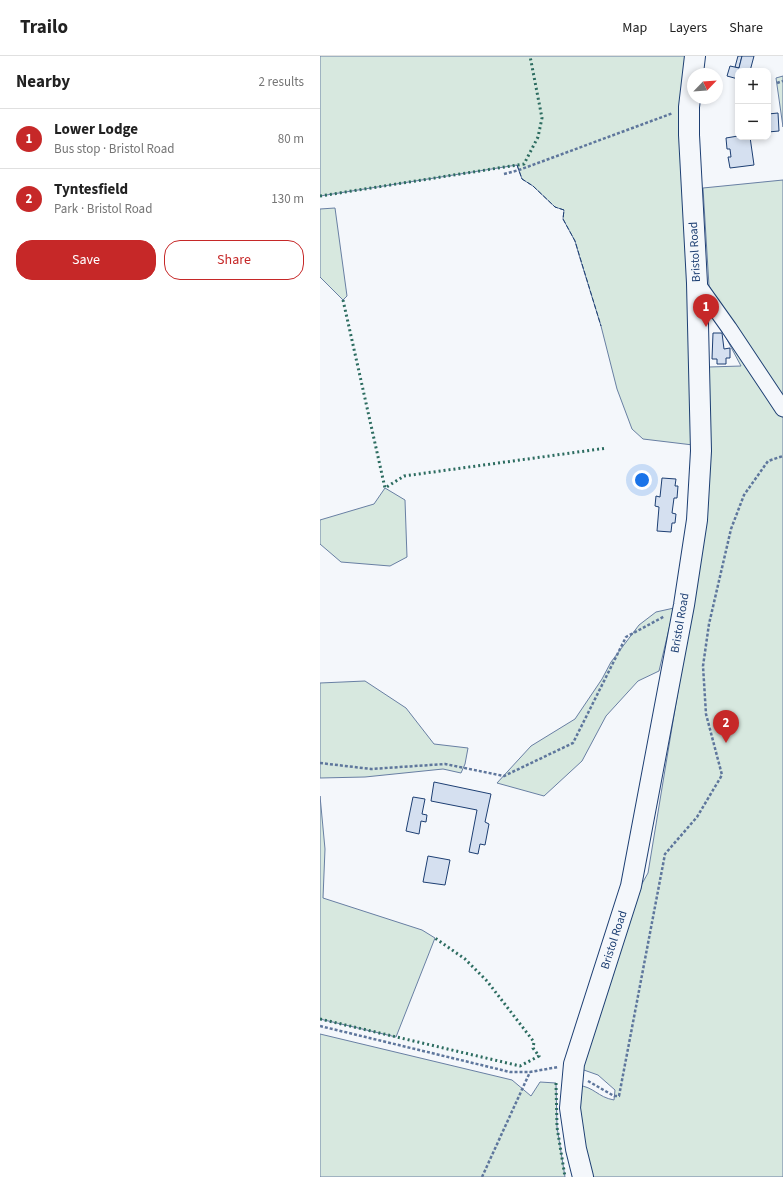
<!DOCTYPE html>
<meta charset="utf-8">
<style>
:root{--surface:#fff;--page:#f2f2f2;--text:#222;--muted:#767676;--line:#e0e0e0;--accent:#c62828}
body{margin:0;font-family:"Source Sans 3",sans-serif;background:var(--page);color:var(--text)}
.controls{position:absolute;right:12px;top:12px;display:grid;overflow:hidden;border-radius:8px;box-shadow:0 2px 6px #0003}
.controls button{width:36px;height:36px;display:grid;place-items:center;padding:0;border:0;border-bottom:1px solid var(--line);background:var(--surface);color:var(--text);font:20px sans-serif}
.compass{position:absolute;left:367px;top:12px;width:36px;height:36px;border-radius:50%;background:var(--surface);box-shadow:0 2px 6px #0003;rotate:65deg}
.you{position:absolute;left:322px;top:424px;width:14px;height:14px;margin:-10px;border:3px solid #fff;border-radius:50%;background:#1a73e8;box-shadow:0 0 0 6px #1a73e833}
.badge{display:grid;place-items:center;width:26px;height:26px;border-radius:50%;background:var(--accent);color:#fff;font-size:13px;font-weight:700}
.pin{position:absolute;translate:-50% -33px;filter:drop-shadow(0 1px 2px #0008)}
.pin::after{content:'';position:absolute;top:21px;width:14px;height:12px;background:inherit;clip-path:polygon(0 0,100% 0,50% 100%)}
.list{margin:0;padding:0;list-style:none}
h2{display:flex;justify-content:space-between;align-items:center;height:52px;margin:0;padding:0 16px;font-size:17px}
h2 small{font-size:13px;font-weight:400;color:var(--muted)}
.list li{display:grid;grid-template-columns:26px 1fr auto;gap:12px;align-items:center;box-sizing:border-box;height:60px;padding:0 16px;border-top:1px solid var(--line)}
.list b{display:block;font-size:15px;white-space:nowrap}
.list p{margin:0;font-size:13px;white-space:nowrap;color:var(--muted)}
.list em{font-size:13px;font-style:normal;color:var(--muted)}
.actions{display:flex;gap:8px;padding:12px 16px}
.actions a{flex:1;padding:9px 0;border:1px solid var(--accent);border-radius:16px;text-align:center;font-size:14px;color:var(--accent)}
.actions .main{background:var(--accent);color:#fff}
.map{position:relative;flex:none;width:463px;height:1121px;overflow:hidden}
header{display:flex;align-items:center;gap:24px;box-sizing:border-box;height:56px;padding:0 20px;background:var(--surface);border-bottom:1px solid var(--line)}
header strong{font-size:19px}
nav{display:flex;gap:22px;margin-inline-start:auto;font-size:14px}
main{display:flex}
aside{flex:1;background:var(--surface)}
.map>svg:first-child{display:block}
.green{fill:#d7e8df;stroke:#687fa3}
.building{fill:#d5e0f0;stroke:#1d3f73}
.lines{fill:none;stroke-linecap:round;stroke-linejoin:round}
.minor-casing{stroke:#1d3f73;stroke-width:17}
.major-casing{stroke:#1d3f73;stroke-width:22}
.path{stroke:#5e769c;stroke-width:2.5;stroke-dasharray:3 2;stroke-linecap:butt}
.minor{stroke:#f4f7fb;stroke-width:15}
.major{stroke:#f4f7fb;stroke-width:20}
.hedge{stroke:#2c6c60;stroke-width:3;stroke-dasharray:2 3;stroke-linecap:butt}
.fence{stroke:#1d3f73;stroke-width:1;stroke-dasharray:5 2;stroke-linecap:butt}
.labels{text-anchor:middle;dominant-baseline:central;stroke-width:3;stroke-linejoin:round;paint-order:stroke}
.street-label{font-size:12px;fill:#1d3f73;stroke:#f4f7fb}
</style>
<header>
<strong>Trailo</strong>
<nav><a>Map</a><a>Layers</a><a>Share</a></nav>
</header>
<main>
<aside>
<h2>Nearby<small>2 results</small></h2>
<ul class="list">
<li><span class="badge">1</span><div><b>Lower Lodge</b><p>Bus stop · Bristol Road</p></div><em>80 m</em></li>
<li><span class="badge">2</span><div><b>Tyntesfield</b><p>Park · Bristol Road</p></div><em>130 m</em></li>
</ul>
<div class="actions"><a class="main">Save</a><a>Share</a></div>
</aside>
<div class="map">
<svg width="463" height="1121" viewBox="0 0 463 1121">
<rect width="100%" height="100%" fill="#f4f7fb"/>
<g class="green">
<path d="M0,0h368v219l5,170 -50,-6 -11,-10 -15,-40 -16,-63 -22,-71 -4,-14 -12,-22 1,-9 -9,-3 -22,-21 -11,-7 -5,-14 -197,31z"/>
<path d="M463,20v51l-7,-49z"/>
<path d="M463,124v997h-195l-11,-92c18,2 20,12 37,15l1,-10 -17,-15 -17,-6 49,-164 18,-32 55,-334 6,-172 32,-1 -18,-34 9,-7 -23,-39 -6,-98z"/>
<path d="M15,152l12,88 -4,4 -23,-23v-68z"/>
<path d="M65,432l20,12 2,57 -17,9 -49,-4 -21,-18v-24l54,-16z"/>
<path d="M354,552l-15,63 -21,10 -32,35 -24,45 -38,35 -47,-13 34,-37 44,-27 27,-40 9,-17 28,-37 17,-13z"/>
<path d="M45,625l41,27 28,36 34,4 -3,16 -4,9 -18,-4 -78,8 -45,1v-95z"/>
<path d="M0,740l5,53 -2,49 99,32 13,8 -39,99 -76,-18z"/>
<path d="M0,978l192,46 19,16 9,-14 16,1 1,44 8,50h-245z"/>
</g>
<g class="building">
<path d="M418,0h4l-3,12 -4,-1z"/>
<path d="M422,0h12l-4,15h-12v8l-11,-3 3,-10 9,2z"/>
<path d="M458,57l1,18 -11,1v-18z"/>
<path d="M418,80l12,1 4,28 -24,3 -2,-11h3l-1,-8h-3l-1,-11z"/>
<path d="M393,277h9l2,16 6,-1v10h-4v6h-9v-5h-5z"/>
<path d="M342,422l14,1 -1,7h3l-1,12h-3l-2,15 4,1 -1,9h-3l-1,9 -14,-1 2,-24 -4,-1 1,-10 4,1z"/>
<path d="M114,726l57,12 -6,28 4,2 -4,21 -5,-1 -2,10 -9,-2 8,-42 -46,-9z"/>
<path d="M93,741l12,2 -3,15 5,1 -1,7 -5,-1 -2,13 -13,-3z"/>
<path d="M108,800l22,4 -5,25 -22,-3z"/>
</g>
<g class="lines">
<g class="minor-casing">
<path id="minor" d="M377,227l32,45 54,81"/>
</g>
<g class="major-casing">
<path id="major" d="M263,1121l-7,-28 -6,-41 4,-44 57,-178 53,-281 13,-85 4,-69 -4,-168 -8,-148v-28l6,-51"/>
</g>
<g class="path">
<path d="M457,27l6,-2"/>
<path d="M184,118l15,-4 154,-57"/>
<path d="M0,707l51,6 74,-5 59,12 69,-33 53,-106 39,-21"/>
<path d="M0,970l190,46h20l28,-5"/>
<path d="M268,1025l26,15h5l46,-242 32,-37 25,-42 -16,-61 -3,-48 6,-42 22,-95 13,-34 24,-34 15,-5"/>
<path d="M162,1121l48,-105"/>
</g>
<use href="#minor" class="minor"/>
<use href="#major" class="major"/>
<g class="hedge">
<path d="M0,140l204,-32 14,-27 4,-19 -12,-62"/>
<path d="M23,244l42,188 19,-12 203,-28"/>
<path d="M0,963l200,47 19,-10 -6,-8 1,-6 -47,-61 -22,-22 -30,-21"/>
<path d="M236,1027l1,44 8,50"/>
</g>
<path class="fence" d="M197,109l5,14 11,7 22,21 9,3 -1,9 12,22 26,85"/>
</g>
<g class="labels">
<g class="street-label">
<text transform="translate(375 196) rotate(-93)">Bristol Road</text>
<text transform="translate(360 567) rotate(-80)">Bristol Road</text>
<text transform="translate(294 884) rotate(-72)">Bristol Road</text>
</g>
</g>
</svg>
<div class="controls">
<button>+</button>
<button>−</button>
</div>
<svg class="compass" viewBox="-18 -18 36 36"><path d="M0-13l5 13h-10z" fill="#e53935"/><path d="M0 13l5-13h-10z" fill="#767676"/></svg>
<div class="you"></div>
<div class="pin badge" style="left:386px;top:271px">1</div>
<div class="pin badge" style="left:406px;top:687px">2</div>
</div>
</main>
